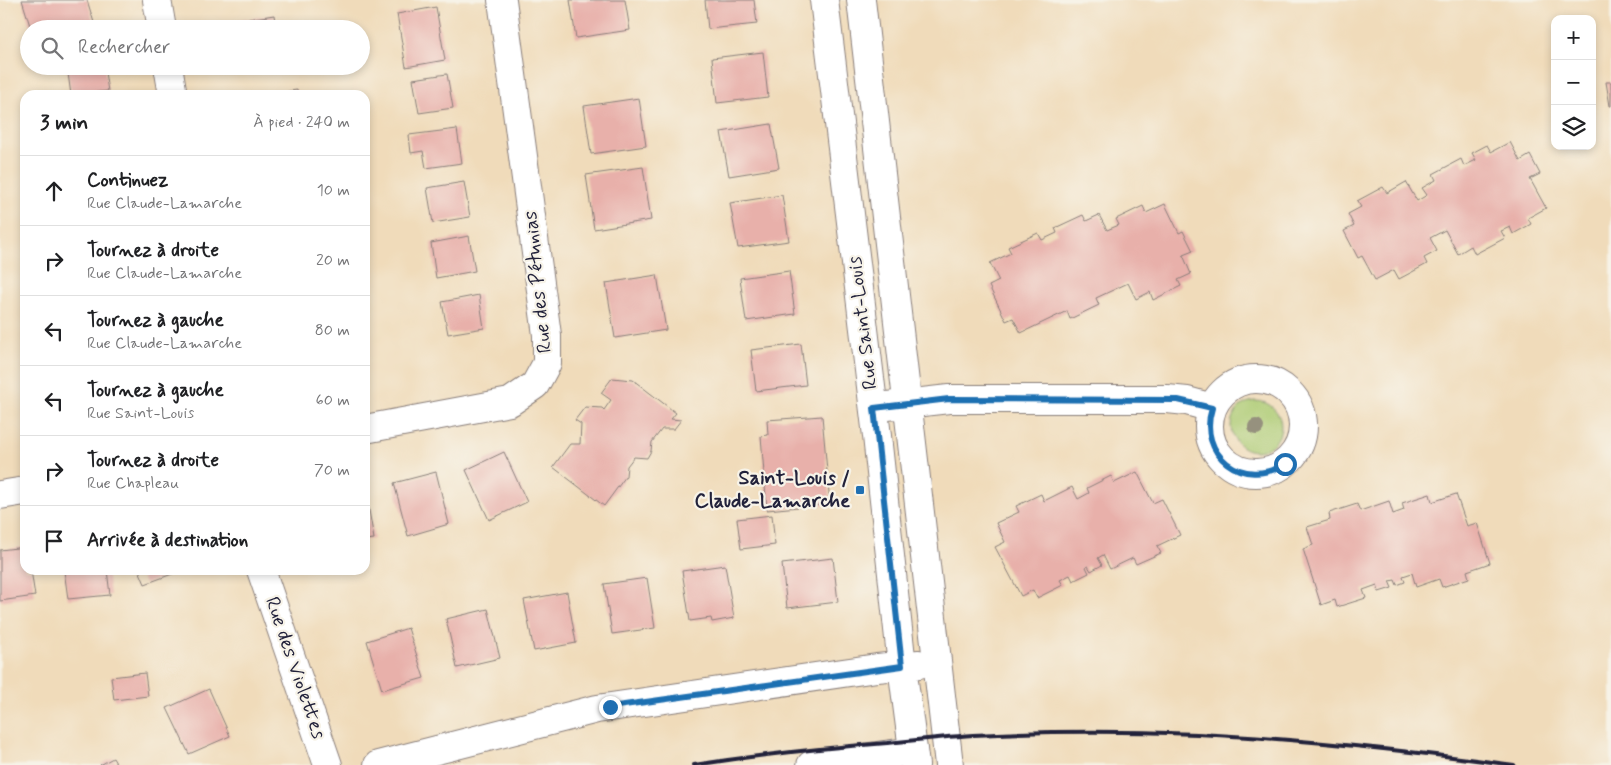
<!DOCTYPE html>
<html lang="fr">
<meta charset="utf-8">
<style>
:root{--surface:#fff;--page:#f2f2f2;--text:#202124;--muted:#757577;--line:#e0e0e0}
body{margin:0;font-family:Mynerve,sans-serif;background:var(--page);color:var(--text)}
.controls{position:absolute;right:15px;top:15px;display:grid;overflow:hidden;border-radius:10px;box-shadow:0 2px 8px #0003}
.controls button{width:45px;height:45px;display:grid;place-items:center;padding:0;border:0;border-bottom:1px solid var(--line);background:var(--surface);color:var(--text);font:25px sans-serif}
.stop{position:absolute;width:15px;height:15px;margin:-11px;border:4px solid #1f6fb2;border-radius:50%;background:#fff}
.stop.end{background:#1f6fb2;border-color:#fff;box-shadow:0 1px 5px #0008}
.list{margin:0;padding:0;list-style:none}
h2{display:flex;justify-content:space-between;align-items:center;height:65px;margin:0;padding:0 20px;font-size:21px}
h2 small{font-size:16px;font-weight:400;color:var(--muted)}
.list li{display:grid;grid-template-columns:32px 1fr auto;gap:15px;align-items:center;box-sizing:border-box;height:70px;padding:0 20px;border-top:1px solid var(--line)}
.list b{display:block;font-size:19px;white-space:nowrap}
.list p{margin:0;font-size:16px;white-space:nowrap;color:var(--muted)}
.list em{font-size:16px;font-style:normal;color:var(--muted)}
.icon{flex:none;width:28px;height:28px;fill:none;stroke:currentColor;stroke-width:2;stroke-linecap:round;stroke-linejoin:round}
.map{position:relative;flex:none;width:1611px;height:765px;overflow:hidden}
.search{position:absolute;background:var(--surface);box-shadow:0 2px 8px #0003;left:20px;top:20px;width:350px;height:55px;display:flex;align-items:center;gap:12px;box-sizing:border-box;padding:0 18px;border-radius:28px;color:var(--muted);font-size:19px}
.panel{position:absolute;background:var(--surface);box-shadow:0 2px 8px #0003;left:20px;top:90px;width:350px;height:485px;border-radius:15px}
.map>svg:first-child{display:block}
.green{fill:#adcb73;stroke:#687657}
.building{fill:#e8b0aa}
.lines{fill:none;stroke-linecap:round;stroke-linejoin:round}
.minor-casing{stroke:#897e7a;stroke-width:30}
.minor{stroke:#fff;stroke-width:28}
.rail{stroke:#22223b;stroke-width:4}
.tree{fill:#96917e}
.route{stroke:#1f6fb2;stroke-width:6}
.poi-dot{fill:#1f6fb2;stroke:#f7f3e8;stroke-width:2}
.labels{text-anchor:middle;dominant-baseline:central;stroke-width:4.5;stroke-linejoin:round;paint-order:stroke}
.street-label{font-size:20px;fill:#22223b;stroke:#f7f3e8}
.poi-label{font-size:20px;font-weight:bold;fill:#22223b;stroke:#f7f3e8;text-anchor:end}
</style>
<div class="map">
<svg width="1611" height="765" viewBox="0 0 1611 765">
<rect width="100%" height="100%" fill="#f7f3e8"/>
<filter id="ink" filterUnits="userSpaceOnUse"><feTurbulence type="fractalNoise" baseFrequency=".02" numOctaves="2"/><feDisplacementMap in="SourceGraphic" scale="10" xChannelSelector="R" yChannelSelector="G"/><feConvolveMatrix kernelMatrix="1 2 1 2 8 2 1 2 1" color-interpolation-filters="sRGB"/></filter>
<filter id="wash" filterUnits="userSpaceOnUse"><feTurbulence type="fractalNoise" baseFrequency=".0096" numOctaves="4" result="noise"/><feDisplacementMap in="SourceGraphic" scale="20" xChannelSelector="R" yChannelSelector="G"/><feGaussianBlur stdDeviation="1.12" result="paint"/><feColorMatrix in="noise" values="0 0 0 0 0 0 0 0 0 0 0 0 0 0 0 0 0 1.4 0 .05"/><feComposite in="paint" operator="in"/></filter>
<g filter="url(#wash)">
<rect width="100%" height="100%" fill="#f0dbba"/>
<circle class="green" cx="1256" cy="426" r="25"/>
<g id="blocks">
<g class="building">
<path d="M22,0h65l9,29h-65z"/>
<path d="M570,0h55l5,30 -54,8z"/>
<path d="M705,0h49l3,24 -49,5z"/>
<path d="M436,7l9,53 -39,7 -9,-53z"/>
<path d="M274,15l2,14h-38l-2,-8z"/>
<path d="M763,52l5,45 -51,6 -5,-45z"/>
<path d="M67,66h37l4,25 -37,4z"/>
<path d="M244,66h23v1l-22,4z"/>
<path d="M447,74l6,34 -34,5 -6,-34z"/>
<path d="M1606,82h5v24h-1z"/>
<path d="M297,90l1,5h-28v-1z"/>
<path d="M639,98l7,48 -55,8 -7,-48z"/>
<path d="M771,124l8,44 -50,8 -8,-44z"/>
<path d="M457,129l5,34 -36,5 -3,-17 -12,2 -2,-18z"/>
<path d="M1510,142l10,19 10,-6 10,19 -10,5 16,29 -18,10 3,6 -18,10 -3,-7 -9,4 4,7 -30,16 -4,-8 -13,8 -13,-24 -15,8 7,13 -13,7 3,6 -28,15 -5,-9 -19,10 -13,-24 -4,2 -14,-27 10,-5 -6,-12 13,-7 -4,-6 26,-14 4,6 19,-11 11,19 10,-6 -5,-7 14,-8 -3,-6 28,-15 3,7 12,-6 -4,-7 15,-8 4,7z"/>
<path d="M643,167l8,53 -57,9 -8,-54z"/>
<path d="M464,182l6,35 -37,6 -6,-35z"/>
<path d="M782,195l7,46 -51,7 -8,-45z"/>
<path d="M1165,204l14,29 4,-2 10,20 -10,4 8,19 -13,6 3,6 -28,14 -3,-8 -14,7 -8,-16 -32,15 3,7 -29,14 -3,-8 -46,22 -8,-15 -7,3 -17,-35 10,-5 -9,-18 21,-10 -3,-6 30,-14 4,7 15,-7 -2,-5 28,-13 3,6 13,-6 8,15 12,-5 -3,-6 27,-13 3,7z"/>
<path d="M469,236l6,35 -39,7 -5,-35z"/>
<path d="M789,271l6,43 -49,7 -6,-43z"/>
<path d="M657,275l9,55 -51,8 -9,-55z"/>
<path d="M479,295l5,33 -36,6 -6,-32z"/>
<path d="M801,344l5,41 -50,6 -5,-41z"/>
<path d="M612,378l21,2 43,33 -5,6 10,1 -7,9h-12l-10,13 -1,9 -4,7 -13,-1 -7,9 -1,10 -22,30 -51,-39 17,-23h10l1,-20 -6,-4 10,-13 17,1 2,2 7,-10 -10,-7z"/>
<path d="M822,416l8,88 -63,6 -6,-74 7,-1 -1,-15z"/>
<path d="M504,452l23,50 -38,18 -23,-50z"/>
<path d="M436,472l13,52 -41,12 -14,-53z"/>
<path d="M1137,472l16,31 9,-4 18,36 -23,11 4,7 -25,11 -3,-6 -23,11 -7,-14 -5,3 4,7 -11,6 -3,-5 -2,1 3,6 -16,8 -3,-6 -10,5 3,5 -26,13 -4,-8 -12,6 -26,-49 10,-5 -9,-19 23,-11 -3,-6 25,-12 3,7 28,-14 6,12 11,-6 -2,-5 24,-12 3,7z"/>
<path d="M366,493l8,46 -9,1v-46z"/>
<path d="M1430,494l2,8 24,-8 11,32 10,-3 13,40 -23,8 2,7 -27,9 -3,-8 -23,8 -4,-14 -9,3 2,6 -8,3 -2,-5 -6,1 3,7 -13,4 -2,-7 -14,5 3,8 -29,9 -2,-7 -14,5 -18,-56 10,-4 -6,-18 23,-7 -1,-7 28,-9 3,7 29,-10 4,13 11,-4 -2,-7z"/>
<path d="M772,515l3,30 -34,4 -4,-30z"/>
<path d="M25,547v23h6l4,26 -35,5v-51z"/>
<path d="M833,558l5,44 -51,6 -5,-44z"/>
<path d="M725,565l9,53 -22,4 -1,-4 -21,3 -8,-50z"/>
<path d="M64,570h43l3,25 -42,4z"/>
<path d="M139,570h44l-38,14z"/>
<path d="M647,578l8,50 -43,6 -8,-50z"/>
<path d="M567,592l9,51 -42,8 -10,-51z"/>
<path d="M488,609l12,49 -43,10 -11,-49z"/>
<path d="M408,628l16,50 -42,12 -15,-49z"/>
<path d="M145,673l3,23 -34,4 -3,-23z"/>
<path d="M209,689l21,47 -41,18 -22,-46z"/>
<path d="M113,758l4,7h-17z"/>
</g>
</g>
</g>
<g filter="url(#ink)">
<use href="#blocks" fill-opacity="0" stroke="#897e7a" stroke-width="1"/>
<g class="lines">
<g class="minor-casing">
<g id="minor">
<path d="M157,0l5,29"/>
<path d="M824,0l53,436 25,230 13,99"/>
<path d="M861,0l88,765"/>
<path d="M168,66l5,29"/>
<circle cx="1256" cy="426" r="47"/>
<path d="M887,406l62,-7h218l20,2 25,7"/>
<path d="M365,429l145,-27 25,-17 12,-22v-28l-45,-335"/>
<path d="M0,495l25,-4"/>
<path d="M261,570l67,195"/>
<path d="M378,765l219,-56 280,-41 42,-4"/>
<path d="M811,765l102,-14"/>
</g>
</g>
<use href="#minor" class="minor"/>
<path class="rail" d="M694,765c64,-10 128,-17 193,-22 29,-3 57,-6 86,-8 75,-4 150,-4 224,-1 106,5 212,17 317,31"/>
</g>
<circle class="tree" cx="1256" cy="427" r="8"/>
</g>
<g class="lines" filter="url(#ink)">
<path class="route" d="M610,707l292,-41 -28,-258 75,-9 229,1 34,8c-15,47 31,82 73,56"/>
</g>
<rect class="poi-dot" x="855" y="485" width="10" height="10" rx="2.5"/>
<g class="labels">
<g class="street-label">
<text transform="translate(538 282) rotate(-96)">Rue des Pétunias</text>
<text transform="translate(863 323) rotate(-97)">Rue Saint-Louis</text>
<text transform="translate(295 668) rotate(71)">Rue des Violettes</text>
</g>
<g class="poi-label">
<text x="850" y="478">Saint-Louis /<tspan x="850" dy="23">Claude-Lamarche</tspan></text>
</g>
</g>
</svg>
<div class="controls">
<button>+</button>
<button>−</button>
<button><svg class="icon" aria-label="layers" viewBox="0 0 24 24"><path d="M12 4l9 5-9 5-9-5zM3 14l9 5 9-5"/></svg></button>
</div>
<div class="stop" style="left:1285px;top:464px"></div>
<div class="stop end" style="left:610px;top:707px"></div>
<div class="search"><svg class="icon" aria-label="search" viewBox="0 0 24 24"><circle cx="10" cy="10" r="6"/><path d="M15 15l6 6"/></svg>Rechercher</div>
<section class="panel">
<h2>3 min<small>À pied · 240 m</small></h2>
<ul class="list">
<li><svg class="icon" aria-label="ahead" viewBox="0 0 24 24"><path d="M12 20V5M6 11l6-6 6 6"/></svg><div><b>Continuez</b><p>Rue Claude-Lamarche</p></div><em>10 m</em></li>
<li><svg class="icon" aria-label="right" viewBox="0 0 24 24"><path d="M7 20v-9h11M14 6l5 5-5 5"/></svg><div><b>Tournez à droite</b><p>Rue Claude-Lamarche</p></div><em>20 m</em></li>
<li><svg class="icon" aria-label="left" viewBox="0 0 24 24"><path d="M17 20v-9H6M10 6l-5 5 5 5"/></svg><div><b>Tournez à gauche</b><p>Rue Claude-Lamarche</p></div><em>80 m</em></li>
<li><svg class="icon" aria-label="left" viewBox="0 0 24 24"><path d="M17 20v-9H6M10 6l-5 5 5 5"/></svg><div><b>Tournez à gauche</b><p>Rue Saint-Louis</p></div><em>60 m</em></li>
<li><svg class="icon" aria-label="right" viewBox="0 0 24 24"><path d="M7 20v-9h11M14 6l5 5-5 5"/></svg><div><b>Tournez à droite</b><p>Rue Chapleau</p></div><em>70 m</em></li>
<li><svg class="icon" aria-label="arrive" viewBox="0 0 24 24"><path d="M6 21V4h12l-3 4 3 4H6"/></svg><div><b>Arrivée à destination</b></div></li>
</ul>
</section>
</div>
